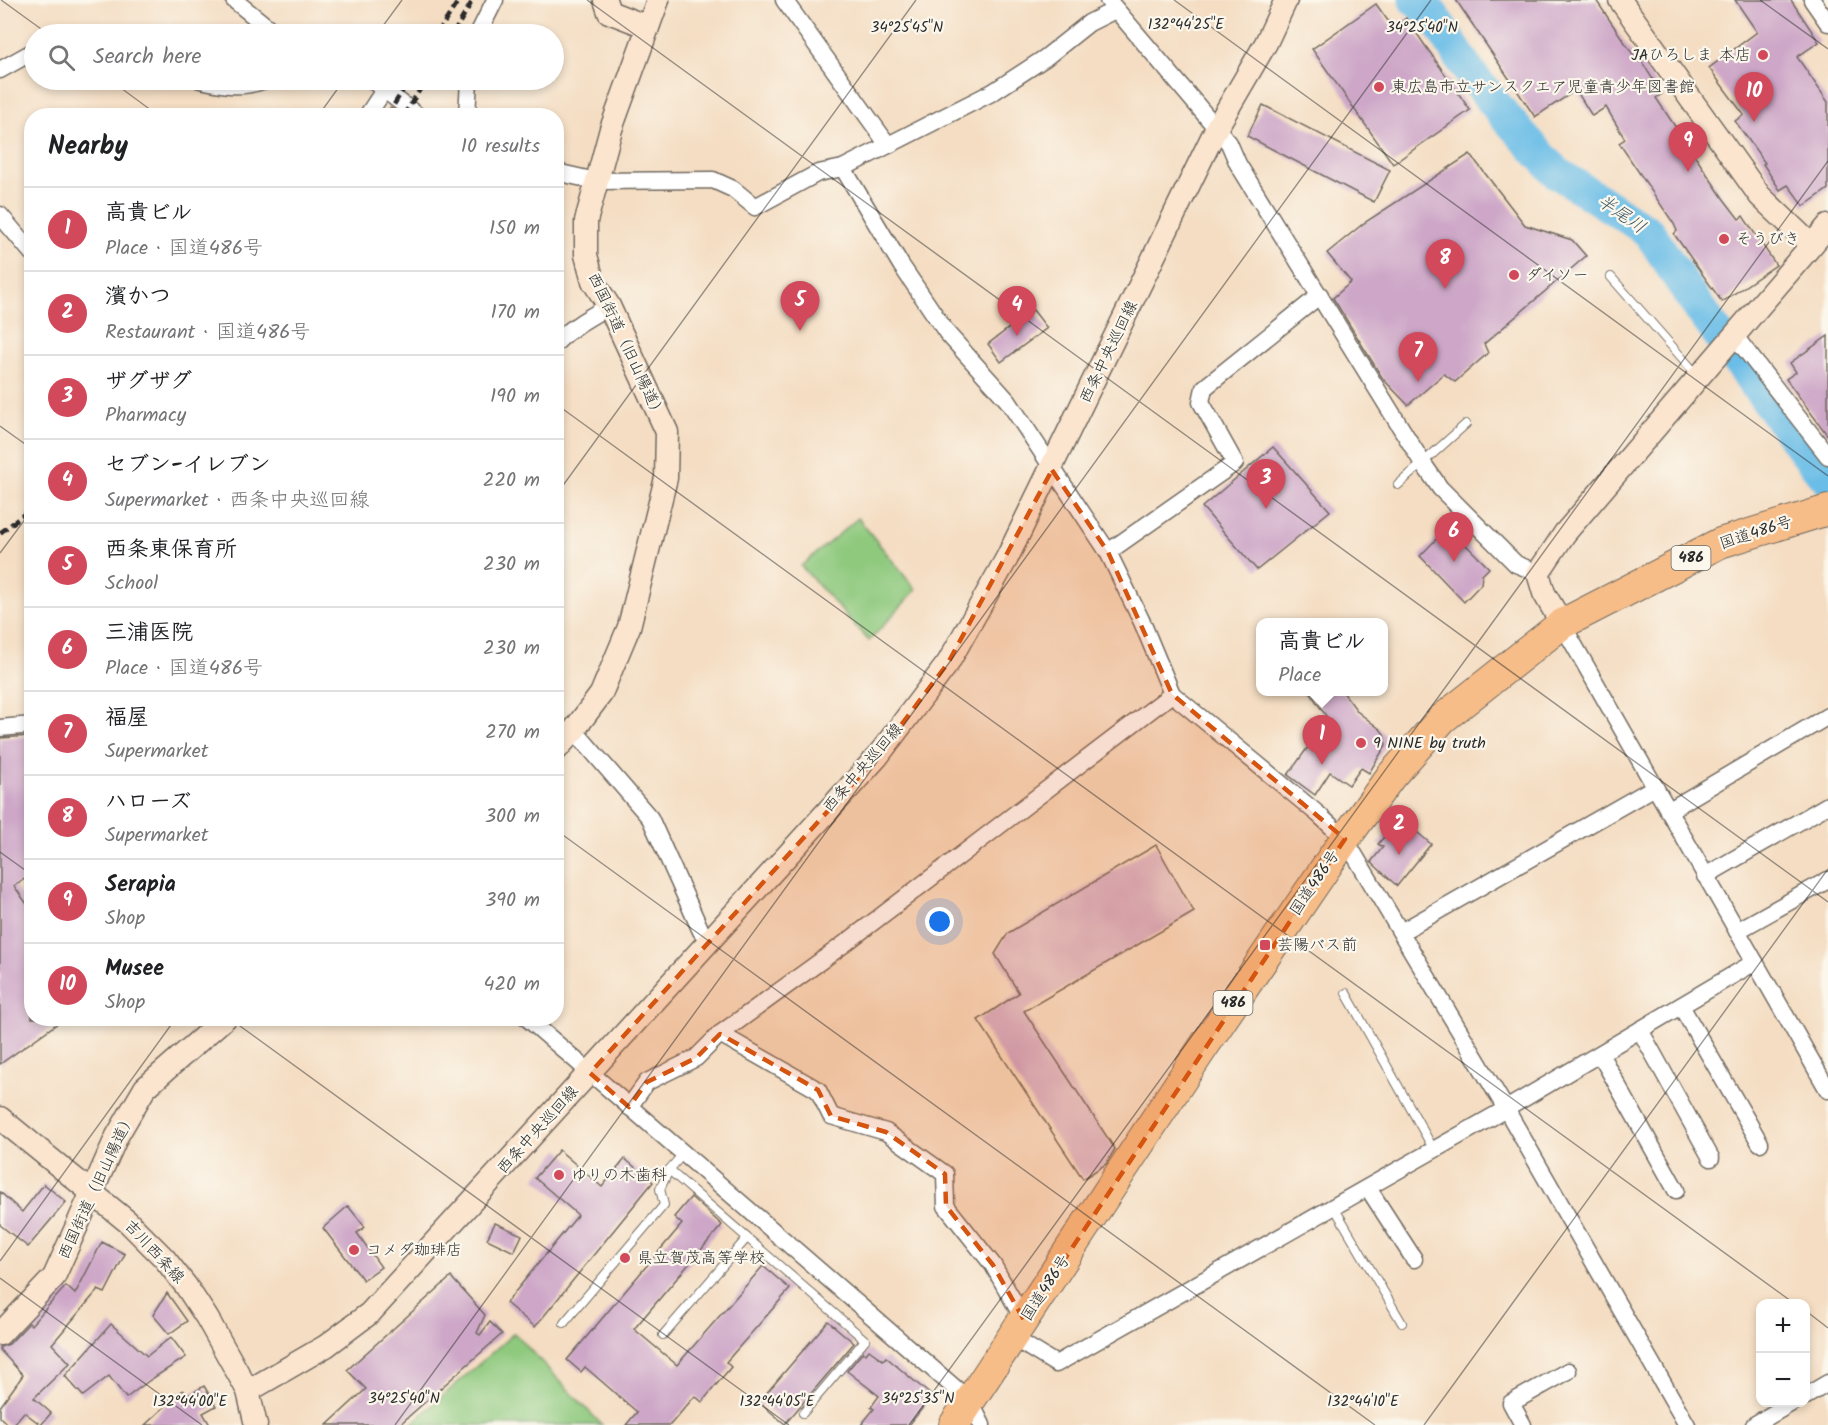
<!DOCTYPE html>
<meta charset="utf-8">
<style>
:root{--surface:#fff;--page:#f2f2f2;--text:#202124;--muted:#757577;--line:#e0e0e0;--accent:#d1495b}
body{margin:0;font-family:Kalam,"Klee One",sans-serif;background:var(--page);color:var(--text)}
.controls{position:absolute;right:18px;bottom:18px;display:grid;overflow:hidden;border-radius:12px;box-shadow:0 3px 9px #0003}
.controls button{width:54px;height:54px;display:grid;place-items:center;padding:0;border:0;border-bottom:2px solid var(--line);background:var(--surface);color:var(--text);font:30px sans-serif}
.you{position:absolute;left:940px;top:922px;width:21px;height:21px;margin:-15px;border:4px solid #fff;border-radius:50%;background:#1a73e8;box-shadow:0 0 0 9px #1a73e833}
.badge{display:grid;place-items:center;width:39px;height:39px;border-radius:50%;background:var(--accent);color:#fff;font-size:20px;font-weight:700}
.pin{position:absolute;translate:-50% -50px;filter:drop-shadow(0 2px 3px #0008)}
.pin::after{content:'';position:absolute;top:32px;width:21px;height:18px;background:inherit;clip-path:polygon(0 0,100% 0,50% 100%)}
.popup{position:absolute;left:1256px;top:618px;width:132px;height:78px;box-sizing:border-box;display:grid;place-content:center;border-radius:12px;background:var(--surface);filter:drop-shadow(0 2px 4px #0005);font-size:20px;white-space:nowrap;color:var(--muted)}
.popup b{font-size:22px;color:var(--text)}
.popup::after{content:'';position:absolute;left:50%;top:100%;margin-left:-12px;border:12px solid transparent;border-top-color:var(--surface)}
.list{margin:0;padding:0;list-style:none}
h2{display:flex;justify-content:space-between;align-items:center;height:78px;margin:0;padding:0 24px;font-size:26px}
h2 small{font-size:20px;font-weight:400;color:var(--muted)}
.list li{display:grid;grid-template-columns:39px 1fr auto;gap:18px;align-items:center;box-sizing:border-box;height:84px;padding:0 24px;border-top:2px solid var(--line)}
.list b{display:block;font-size:22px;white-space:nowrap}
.list p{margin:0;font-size:20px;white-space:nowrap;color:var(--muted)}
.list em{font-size:20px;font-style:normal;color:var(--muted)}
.icon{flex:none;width:33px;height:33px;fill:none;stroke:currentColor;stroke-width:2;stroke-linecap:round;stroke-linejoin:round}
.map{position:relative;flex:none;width:1828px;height:1425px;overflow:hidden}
.search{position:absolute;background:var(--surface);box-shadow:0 3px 9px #0003;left:24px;top:24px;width:540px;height:66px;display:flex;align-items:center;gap:15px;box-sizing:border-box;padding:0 21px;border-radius:33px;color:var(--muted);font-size:22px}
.panel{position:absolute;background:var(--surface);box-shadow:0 3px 9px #0003;left:24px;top:108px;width:540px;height:918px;border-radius:24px}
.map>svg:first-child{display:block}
.green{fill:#8ec97e;stroke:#5c7a54;stroke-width:1.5}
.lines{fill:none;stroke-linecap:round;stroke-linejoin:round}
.river{stroke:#6bbde7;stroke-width:33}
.building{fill:#cea7c8}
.lane-casing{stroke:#716960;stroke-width:10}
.street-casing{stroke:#716960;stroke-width:19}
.secondary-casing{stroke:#716960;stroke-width:25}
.highway-casing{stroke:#716960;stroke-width:32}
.lane{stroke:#fff;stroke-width:8}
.street{stroke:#fff;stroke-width:16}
.secondary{stroke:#fce5cf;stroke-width:22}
.highway{stroke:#f7bd88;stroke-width:30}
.rail{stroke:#2b2b2b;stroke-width:4.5;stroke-dasharray:9 4.5;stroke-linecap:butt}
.marked{fill:#d5540f;fill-opacity:0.2;stroke:#d5540f;stroke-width:4.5;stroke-dasharray:12 8;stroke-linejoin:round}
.ticks{fill:none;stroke:#2b2b2b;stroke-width:1.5;stroke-opacity:0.45}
.poi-dot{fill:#d1495b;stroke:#fbf7ec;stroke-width:2}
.labels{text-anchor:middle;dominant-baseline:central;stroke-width:4.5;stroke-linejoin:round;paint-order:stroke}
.shield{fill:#fbf7ec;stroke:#696865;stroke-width:1.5}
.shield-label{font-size:15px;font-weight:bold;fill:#2b2b2b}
.poi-label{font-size:16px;fill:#2b2b2b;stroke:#fbf7ec;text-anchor:start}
.street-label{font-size:16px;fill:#2b2b2b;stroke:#fbf7ec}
.water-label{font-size:18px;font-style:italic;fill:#3e5763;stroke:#fbf7ec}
.ticks-label{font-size:15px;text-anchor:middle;fill:#2b2b2b;stroke:#fbf7ec;stroke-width:4.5;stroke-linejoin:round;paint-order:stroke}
</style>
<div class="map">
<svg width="1828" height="1425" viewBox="0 0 1828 1425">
<rect width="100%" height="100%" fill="#fbf7ec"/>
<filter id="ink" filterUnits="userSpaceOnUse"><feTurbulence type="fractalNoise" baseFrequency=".0167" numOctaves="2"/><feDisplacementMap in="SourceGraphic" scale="12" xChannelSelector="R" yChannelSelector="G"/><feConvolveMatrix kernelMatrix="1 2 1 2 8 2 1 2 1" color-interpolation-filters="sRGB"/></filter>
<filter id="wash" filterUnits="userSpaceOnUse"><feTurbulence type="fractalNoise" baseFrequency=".008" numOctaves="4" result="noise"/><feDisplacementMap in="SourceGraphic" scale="24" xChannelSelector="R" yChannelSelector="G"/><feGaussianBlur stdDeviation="1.35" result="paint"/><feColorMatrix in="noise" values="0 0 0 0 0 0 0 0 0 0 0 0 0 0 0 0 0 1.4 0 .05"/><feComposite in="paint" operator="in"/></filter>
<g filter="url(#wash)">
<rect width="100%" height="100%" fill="#f4ddc2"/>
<g class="green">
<path d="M858,518l58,72 -47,51 -68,-75z"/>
<path d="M514,1333l88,92h-192z"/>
</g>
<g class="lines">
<path class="river" d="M1415,0l18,15 37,58 34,42 52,57 93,60 42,65 113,154 24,29"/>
</g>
<g id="blocks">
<g class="building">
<path d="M1456,0h140l40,59 3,-2 23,37 -6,4 67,100 16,21 4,-3 33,49 -54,37 -48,-68 3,-3 -3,-7 -55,-81 6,-4 -19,-32 -14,9 -16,-26 -41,27z"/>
<path d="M1735,0h56l28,42 -22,15 31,45v87l-24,17 -16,-21 -8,5 -17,-26 2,-1 -30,-42 9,-6 -35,-47 48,-36z"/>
<path d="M1376,4l17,24 13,-10 64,92 -77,54 -81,-115z"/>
<path d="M1263,105l127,65 -16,32 -127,-66z"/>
<path d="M1470,154l55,71 47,15 14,16 -102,88 4,9 -33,29 -11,-8 -36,31 -25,-26 -50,-81 18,-16 -24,-29 37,-30z"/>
<path d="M1033,310l14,18 -46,34 -13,-18z"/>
<path d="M1828,336v100l-42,-57 10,-7 -6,-9z"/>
<path d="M1273,447l57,64 -73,59 -55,-63z"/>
<path d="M1448,527l41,41 -7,7 -1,9 -17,18 -44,-46z"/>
<path d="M1310,692h33l15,20 23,18 3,4 2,11 -17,28 -8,-5 -12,17 -19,-13 -15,23 -27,-20 40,-56z"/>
<path d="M32,736v138l-18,12 18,25v107h33l-65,46v-326z"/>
<path d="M1404,821l27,23 -34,42 -26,-24 12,-15 -5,-3 10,-12 5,4z"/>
<path d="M1156,845l38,67 -170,99 91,138 -9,15 -23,15 -105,-159 41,-27 -24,-39 13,-21z"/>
<path d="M559,1150l43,37 23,-28 28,23 -118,145 -29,-24 72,-88 -43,-37z"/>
<path d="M44,1184l22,18 -38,45 -28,-22v-33l22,20z"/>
<path d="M691,1197l31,28 -88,104 43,36 86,-99 27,23 -64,73 5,5 -29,35 -7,-6 -25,29h-44l11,-13 -52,-45 -4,5 -14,-12 115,-136 -8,-7z"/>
<path d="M348,1206l17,21 -8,6 24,34 -18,13 -40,-52z"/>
<path d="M495,1223l27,12 -8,17 -27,-13z"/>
<path d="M102,1242l23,12 -20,39 -7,-3 -46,54 18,19 -36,35 17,15 -10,12 -17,-13 -11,13h-5l-8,-8v-10l23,-32 -23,-25v-3l9,-3 20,-21 2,2 35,-39 9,8z"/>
<path d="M451,1277l34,38 -8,18 3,2 10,-13 12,12 -103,91h-72l39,-36 -19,-19z"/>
<path d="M167,1293l20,28 -18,13 -16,-19z"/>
<path d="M828,1321l26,22 -69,81 -26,-22z"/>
<path d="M111,1324l36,32 24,-19 15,20 -36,23 -24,18 -17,-22 -26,20 -18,-20z"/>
<path d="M869,1350l14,10 3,-3 46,39 -23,29h-48l13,-16 -3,-2 8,-11 -32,-25 16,-19 3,2z"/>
<path d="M204,1386l12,20 -13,7 7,12h-65l38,-35 6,5z"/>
</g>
</g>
</g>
<g filter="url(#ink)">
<use href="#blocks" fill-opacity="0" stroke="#716960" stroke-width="1.5"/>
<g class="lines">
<g class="lane-casing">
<g id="lane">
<path d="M1611,277l87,99"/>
<path d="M1398,485l68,-61"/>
<path d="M1346,993l88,157"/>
<path d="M198,1018l10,13"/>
<path d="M683,1154l-14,16 196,170 -62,73"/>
<path d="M1334,1207l68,116"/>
<path d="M564,1323l100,-118 -4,-16 9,-19"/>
<path d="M663,1335l84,-97"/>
</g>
</g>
<g class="street-casing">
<g id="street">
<path d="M234,0l42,34"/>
<path d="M784,0l104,145"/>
<path d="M1108,0l121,143 9,21 184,298 18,26 76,76 22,9"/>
<path d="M1812,0l16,23"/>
<path d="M478,34l17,-34"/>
<path d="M0,70l34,-19"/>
<path d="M200,80c24,5 42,9 65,0"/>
<path d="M372,80l46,36"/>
<path d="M367,116l17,-26"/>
<path d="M467,116l2,-36"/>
<path d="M556,172l40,9 117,-1 20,9 22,18 63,-34 25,-5 150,-76 52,-34 44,-35 26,-13"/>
<path d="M0,215l32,38"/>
<path d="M1734,335l94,121"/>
<path d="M556,343c15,-16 34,-26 53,-37"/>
<path d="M1108,552l127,-89 -34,-61 3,-14 116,-93"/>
<path d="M1562,624l266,466"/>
<path d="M1172,694l146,120 27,25 161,270 181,316"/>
<path d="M0,728l32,-3"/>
<path d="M574,730l76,88 51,113 8,9"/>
<path d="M1668,811l160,-95"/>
<path d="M1705,876l123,-71"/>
<path d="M1737,931l91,-51"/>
<path d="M1401,932l254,-145"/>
<path d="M1681,1006l79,137"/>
<path d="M527,1018l443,383 12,24"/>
<path d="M1640,1030l71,128"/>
<path d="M720,1034l98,56 13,26 55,16 59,42 1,32 47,59 31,55"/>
<path d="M1600,1054l76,136"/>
<path d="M629,1107l18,-25 49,-24 24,-24 127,-92 325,-248 -30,-72 -34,-70 -100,-151 -61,-68 -46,-68 -58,-97"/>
<path d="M1368,1188l46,71"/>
<path d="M1012,1337l44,27 450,-255 249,-147"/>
<path d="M1806,1396l22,-13"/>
<path d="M1523,1425l-12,-22 57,-32"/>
<path d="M1754,1425l39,-23"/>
</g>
</g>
<g class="secondary-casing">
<g id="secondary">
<path d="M605,0l4,12 39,15"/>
<path d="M1620,0l140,196 51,49"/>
<path d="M1562,624l-18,-31 -6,-20 27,-40 263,-307"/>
<path d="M556,750l18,-20 27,-36 28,-67 37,-149 1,-46 -58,-126 -16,-25 -7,-26v-34l25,-92 47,-129"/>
<path d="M0,1118l128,104 36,36 22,28 21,32 41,73 8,34"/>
<path d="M0,1334l54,-57 63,-141 28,-48 80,-70"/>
<path d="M248,1391l78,-45 44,-33 507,-556 71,-94 59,-105 210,-431 49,-84 20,-43"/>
</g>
</g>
<g class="highway-casing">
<path id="highway" d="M954,1425l246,-373 145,-213 46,-63 51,-57 120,-95 158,-81 108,-33"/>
</g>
<use href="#lane" class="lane"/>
<use href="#street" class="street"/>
<use href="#secondary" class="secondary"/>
<use href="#highway" class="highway"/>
<g class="rail">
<path d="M437,34l22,-34"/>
<path d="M453,34l20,-34"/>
<path d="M387,116l22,-36"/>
<path d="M403,116l23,-36"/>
<path d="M0,533l32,-25"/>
</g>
</g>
</g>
<path class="marked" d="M1052,470l56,82 64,142 173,145 -321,481 -31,-55 -47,-59 -1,-32 -59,-42 -55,-16 -13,-26 -98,-56 -24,24 -49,24 -18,25 -39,-34 287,-316 71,-94z"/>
<path class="ticks" d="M1,0l47,34M587,0l1241,902M1174,0l654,476M1760,0l68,49M377,34l25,-34M110,80l49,36M318,116l26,-36M556,404l1239,900M0,426l32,23M556,495l360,-495M0,553l32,-43M556,830l819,595M0,852l32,23M229,1018l560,407M0,1261l176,-243M0,1278l202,147M1806,1311l22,17M395,1425l1036,-1425M909,1425l919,-1264M1424,1425l404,-556"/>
<g class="poi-dot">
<circle cx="1763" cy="55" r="6"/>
<circle cx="1379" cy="87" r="6"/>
<circle cx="1724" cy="239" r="6"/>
<circle cx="1514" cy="275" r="6"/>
<circle cx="1361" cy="743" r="6"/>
<rect x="1259" y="939" width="12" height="12" rx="3"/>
<circle cx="559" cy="1175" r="6"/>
<circle cx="354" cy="1250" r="6"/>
<circle cx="625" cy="1258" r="6"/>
</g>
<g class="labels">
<g class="shield">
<rect x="1671.5" y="546" width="39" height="24" rx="4.5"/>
<rect x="1213.5" y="991" width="39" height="24" rx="4.5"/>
</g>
<g class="shield-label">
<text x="1691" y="558">486</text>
<text x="1233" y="1003">486</text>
</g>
<g class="poi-label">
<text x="1751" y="55" text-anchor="end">JAひろしま 本店</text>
<text x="1391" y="87">東広島市立サンスクエア児童青少年図書館</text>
<text x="1736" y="239">そうびき</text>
<text x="1526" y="275">ダイソー</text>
<text x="1373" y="743">9 NINE by truth</text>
<text x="1277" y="945">芸陽バス前</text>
<text x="571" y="1175">ゆりの木歯科</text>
<text x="366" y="1250">コメダ珈琲店</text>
<text x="637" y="1258">県立賀茂高等学校</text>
</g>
<g class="street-label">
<text transform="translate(626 346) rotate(65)">西国街道（旧山陽道）</text>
<text transform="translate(1109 352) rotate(-64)">西条中央巡回線</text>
<text transform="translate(1756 533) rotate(-18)">国道486号</text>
<text transform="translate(863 768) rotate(-49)">西条中央巡回線</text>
<text transform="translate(1315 883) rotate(-56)">国道486号</text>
<text transform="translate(538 1130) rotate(-48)">西条中央巡回線</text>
<text transform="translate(97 1186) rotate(-65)">西国街道（旧山陽道）</text>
<text transform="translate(154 1252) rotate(47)">吉川西条線</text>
<text transform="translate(1046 1288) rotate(-57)">国道486号</text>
</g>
<g class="water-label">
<text transform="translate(1621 215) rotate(35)">半尾川</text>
</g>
</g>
<g class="ticks-label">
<text x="1186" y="29">132°44'25"E</text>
<text x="907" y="32">34°25'45"N</text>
<text x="1422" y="32">34°25'40"N</text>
<text x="404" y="1403">34°25'40"N</text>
<text x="918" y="1403">34°25'35"N</text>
<text x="190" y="1406">132°44'00"E</text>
<text x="777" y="1406">132°44'05"E</text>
<text x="1363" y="1406">132°44'10"E</text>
</g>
</svg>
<div class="controls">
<button>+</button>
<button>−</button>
</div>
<div class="you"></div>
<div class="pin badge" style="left:1322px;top:765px">1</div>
<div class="popup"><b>高貴ビル</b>Place</div>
<div class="pin badge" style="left:1399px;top:855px">2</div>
<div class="pin badge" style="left:1266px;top:509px">3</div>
<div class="pin badge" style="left:1017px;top:336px">4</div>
<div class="pin badge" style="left:800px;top:331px">5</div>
<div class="pin badge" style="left:1454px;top:562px">6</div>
<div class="pin badge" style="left:1418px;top:382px">7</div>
<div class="pin badge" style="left:1445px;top:289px">8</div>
<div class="pin badge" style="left:1688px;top:172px">9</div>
<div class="pin badge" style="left:1754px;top:122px">10</div>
<div class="search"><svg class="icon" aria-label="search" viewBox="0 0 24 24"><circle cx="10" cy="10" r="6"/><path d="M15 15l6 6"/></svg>Search here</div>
<section class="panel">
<h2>Nearby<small>10 results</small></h2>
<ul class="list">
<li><span class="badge">1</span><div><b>高貴ビル</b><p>Place · 国道486号</p></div><em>150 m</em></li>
<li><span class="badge">2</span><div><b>濱かつ</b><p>Restaurant · 国道486号</p></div><em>170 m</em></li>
<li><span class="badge">3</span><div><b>ザグザグ</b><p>Pharmacy</p></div><em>190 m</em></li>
<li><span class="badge">4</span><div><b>セブン-イレブン</b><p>Supermarket · 西条中央巡回線</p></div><em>220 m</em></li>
<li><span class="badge">5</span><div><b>西条東保育所</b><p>School</p></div><em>230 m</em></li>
<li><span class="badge">6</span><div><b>三浦医院</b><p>Place · 国道486号</p></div><em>230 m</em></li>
<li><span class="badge">7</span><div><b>福屋</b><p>Supermarket</p></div><em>270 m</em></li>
<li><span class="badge">8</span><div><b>ハローズ</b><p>Supermarket</p></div><em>300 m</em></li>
<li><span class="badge">9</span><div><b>Serapia</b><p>Shop</p></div><em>390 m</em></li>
<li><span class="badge">10</span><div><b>Musee</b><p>Shop</p></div><em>420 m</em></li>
</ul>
</section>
</div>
